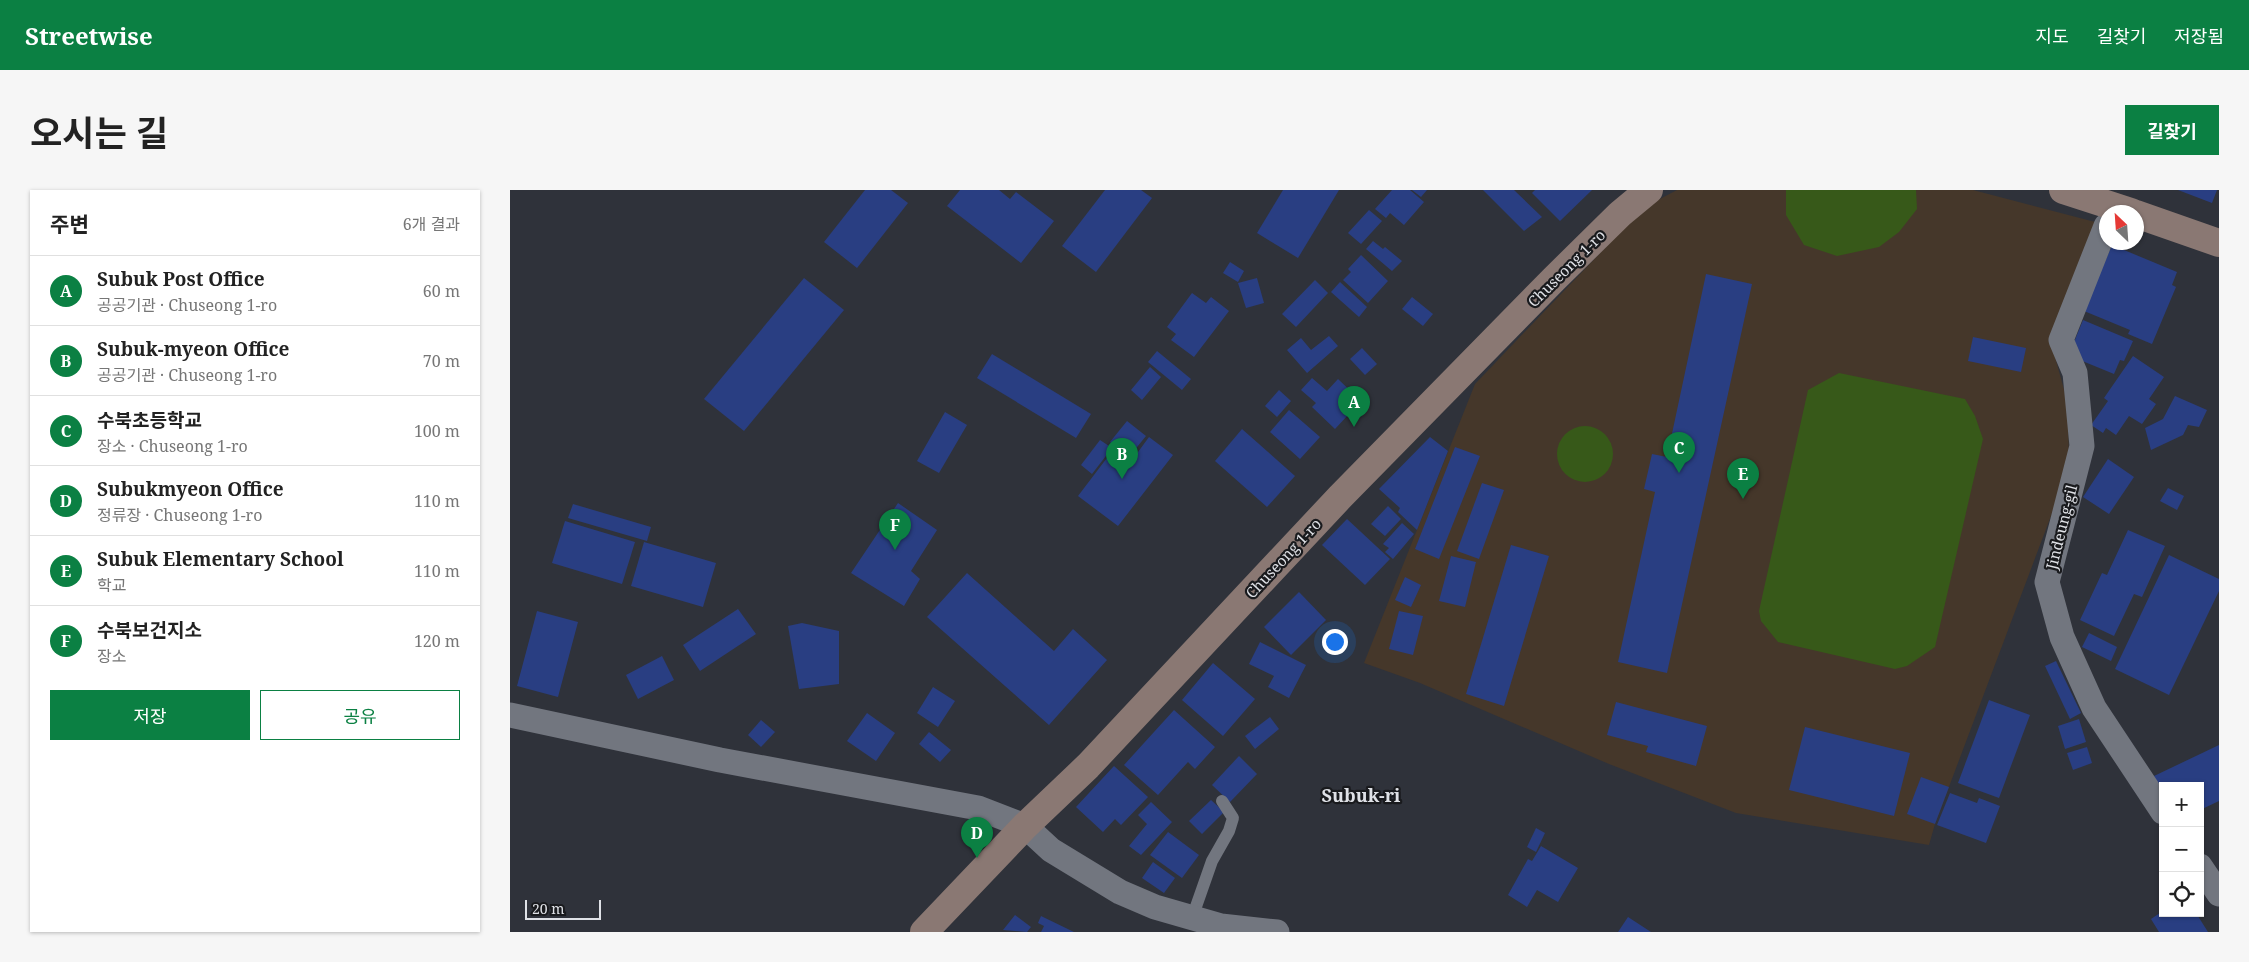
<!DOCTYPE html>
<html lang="ko">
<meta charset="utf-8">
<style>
:root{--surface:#fff;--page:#f6f6f6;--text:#222;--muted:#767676;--line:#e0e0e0;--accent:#0b8043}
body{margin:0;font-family:"Noto Serif","Noto Sans KR",serif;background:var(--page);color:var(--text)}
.controls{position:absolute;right:15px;bottom:15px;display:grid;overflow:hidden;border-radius:0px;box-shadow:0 1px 4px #0004}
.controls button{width:45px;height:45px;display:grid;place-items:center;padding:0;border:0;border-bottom:1px solid var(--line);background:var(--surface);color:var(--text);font:25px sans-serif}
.compass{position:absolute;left:1589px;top:15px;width:45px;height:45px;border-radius:50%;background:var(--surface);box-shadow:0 1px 4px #0004;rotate:335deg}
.scale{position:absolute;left:15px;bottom:12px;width:76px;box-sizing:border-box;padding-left:5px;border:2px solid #dfe1e6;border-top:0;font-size:14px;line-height:18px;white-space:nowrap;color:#dfe1e6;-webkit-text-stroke:4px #191a1d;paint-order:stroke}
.you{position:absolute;left:824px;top:451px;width:18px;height:18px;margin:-12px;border:4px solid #fff;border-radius:50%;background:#1a73e8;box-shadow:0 0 0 8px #1a73e833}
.badge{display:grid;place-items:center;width:32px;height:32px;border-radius:50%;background:var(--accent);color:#fff;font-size:16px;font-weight:700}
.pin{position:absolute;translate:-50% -41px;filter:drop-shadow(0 1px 2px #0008)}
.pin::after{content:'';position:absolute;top:26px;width:18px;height:15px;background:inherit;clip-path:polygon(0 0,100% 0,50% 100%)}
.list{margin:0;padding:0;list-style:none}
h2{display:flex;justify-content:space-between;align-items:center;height:65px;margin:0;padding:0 20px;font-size:21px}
h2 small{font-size:16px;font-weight:400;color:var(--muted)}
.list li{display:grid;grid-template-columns:32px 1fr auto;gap:15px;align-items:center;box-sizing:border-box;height:70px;padding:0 20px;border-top:1px solid var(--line)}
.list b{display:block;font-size:19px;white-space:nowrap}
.list p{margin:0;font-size:16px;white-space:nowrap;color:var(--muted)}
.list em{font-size:16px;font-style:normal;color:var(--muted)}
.actions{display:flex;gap:10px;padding:15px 20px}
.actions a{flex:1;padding:11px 0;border:1px solid var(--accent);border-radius:0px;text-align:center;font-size:18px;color:var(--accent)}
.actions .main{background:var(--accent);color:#fff}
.icon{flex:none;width:28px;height:28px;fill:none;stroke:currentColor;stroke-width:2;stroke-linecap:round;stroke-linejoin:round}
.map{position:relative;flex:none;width:1709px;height:742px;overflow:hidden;border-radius:0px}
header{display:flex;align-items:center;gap:30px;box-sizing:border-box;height:70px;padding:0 25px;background:var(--accent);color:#fff}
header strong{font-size:24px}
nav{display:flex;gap:28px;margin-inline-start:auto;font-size:18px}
.intro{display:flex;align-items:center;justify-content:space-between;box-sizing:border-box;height:120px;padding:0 30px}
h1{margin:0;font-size:35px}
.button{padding:12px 22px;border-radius:0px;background:var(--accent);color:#fff;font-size:18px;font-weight:700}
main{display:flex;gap:30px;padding:0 30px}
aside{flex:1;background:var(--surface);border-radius:0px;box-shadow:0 1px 4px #0004}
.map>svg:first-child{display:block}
.education{fill:#45372a}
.green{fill:#375919}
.building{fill:#293e82}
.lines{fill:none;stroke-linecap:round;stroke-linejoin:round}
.lane{stroke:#72767f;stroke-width:12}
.street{stroke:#72767f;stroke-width:25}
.secondary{stroke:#8a7873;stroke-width:28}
.labels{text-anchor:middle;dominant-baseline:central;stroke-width:4.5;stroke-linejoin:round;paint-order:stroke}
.street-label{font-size:15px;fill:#dfe1e6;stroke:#191a1d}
.quarter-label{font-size:18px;font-weight:bold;fill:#dfe1e6;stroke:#191a1d}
</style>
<header>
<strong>Streetwise</strong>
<nav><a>지도</a><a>길찾기</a><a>저장됨</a></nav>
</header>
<div class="intro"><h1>오시는 길</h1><a class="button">길찾기</a></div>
<main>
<aside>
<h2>주변<small>6개 결과</small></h2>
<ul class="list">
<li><span class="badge">A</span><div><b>Subuk Post Office</b><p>공공기관 · Chuseong 1-ro</p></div><em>60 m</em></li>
<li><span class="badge">B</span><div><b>Subuk-myeon Office</b><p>공공기관 · Chuseong 1-ro</p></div><em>70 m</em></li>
<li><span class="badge">C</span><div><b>수북초등학교</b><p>장소 · Chuseong 1-ro</p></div><em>100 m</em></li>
<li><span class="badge">D</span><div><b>Subukmyeon Office</b><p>정류장 · Chuseong 1-ro</p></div><em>110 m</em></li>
<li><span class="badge">E</span><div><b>Subuk Elementary School</b><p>학교</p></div><em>110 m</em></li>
<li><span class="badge">F</span><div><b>수북보건지소</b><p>장소</p></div><em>120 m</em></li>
</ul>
<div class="actions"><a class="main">저장</a><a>공유</a></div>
</aside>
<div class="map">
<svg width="1709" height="742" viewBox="0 0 1709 742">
<rect width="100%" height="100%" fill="#2f323a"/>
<path class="education" d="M1167,0h296l126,33 -47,123 16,58 1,64 -134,356 -6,21 -193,-32 -127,-49 -189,-81 -56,-20 111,-279 150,-157 33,-27z"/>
<g class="green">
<path d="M1276,0h130l1,19 -18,23 -20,15 -42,9 -33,-11 -18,-30z"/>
<path d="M1329,183l126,26 10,17 8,23 -48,208 -28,19 -12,3 -117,-27 -17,-21 -2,-10 49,-221z"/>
<circle cx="1075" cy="264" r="28"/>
</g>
<g class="building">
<path d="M355,0h26l17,13 -51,65 -33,-26z"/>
<path d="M450,0h39l11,9 6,-7 38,29 -33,42 -74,-57z"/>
<path d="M595,0h36l11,8 -56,74 -34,-26z"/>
<path d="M773,0h56l-41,68 -41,-25z"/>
<path d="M882,0h18l14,12 -20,23 -14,-12 -4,5 -11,-9z"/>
<path d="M902,0h15l-6,7z"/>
<path d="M973,0h31l28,27 -18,14z"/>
<path d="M1025,0h57l-32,31 -28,-28z"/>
<path d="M1668,0h39l-5,13z"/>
<path d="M859,20l13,11 -21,23 -13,-11z"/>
<path d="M863,51l10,8 2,-2 17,14 -10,10 -26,-22z"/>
<path d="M1602,55l65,27 -5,13 4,2 -24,57 -24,-10 2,-4 -46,-19z"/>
<path d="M851,65l27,26 -20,22 -25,-23 8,-8 -3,-3z"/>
<path d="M720,72l14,9 -6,11 -15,-9z"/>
<path d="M1196,84l46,10 -85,389 -49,-11 37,-170 -11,-3 8,-35 15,3z"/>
<path d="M294,88l40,32 -100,121 -40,-32z"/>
<path d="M747,88l7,25 -18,5 -8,-25z"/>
<path d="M805,90l13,13 -32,34 -14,-13z"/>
<path d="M830,92l27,25 -8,10 -28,-25z"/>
<path d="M682,103l14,10 5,-6 18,14 -35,46 -23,-17 5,-6 -9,-7z"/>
<path d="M902,107l21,17 -10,12 -21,-17z"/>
<path d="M1573,130l50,21 -9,20 -4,-1 -6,14 -39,-16 -3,-11z"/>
<path d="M819,146l9,10 -31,27 -20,-23 14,-12 10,12z"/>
<path d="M1463,147l53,11 -5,24 -53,-11z"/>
<path d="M852,158l15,16 -12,11 -15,-16z"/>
<path d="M647,161l34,28 -9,11 -34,-28z"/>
<path d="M482,164l99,60 -15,24 -99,-60z"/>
<path d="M1623,166l31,21 -15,22 7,5 -14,20 -13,-8 -13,19 -10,-7 -3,5 -12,-8 17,-24 -4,-3z"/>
<path d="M640,177l11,10 -19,23 -11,-10z"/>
<path d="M802,188l15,13 11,-12 23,22 -26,28 -23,-22 4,-4 -15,-13z"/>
<path d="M769,200l12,11 -14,16 -12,-11z"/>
<path d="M1665,206l32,14 -8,17 -11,-2 -5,10 -32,15 -6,-22 18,-9z"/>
<path d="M779,220l31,27 -20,22 -30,-27z"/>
<path d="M435,222l22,13 -28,48 -22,-12z"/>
<path d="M617,231l19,15 -17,21 -19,-15z"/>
<path d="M732,239l53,47 -28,31 -52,-46z"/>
<path d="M639,247l24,18 -55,71 -40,-30 35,-46 17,13z"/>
<path d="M920,247l18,14 -31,79 -19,-18 2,-4 -21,-19z"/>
<path d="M590,250l12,8 -20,26 -11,-9z"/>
<path d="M945,257l25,9 -41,103 -24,-10z"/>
<path d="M1598,269l26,18 -25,37 -26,-17z"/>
<path d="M972,293l22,7 -25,69 -22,-8z"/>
<path d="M1658,298l16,8 -7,14 -17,-9z"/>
<path d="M388,313l39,27 -26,41 9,8 -16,27 -53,-33z"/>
<path d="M63,314l78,23 -4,14 -79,-23z"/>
<path d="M878,316l13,13 -16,17 -14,-12z"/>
<path d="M837,329l43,40 -25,26 -43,-40z"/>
<path d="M55,331l70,21 -13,42 -70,-21z"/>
<path d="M892,333l12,11 -21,25 -8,-7 4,-4 -6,-4z"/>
<path d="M1618,340l37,16 -23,51 -8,-3 -20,42 -34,-16 22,-47 5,2z"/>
<path d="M134,352l72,21 -13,44 -72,-21z"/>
<path d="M1001,355l38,11 -45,150 -38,-12z"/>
<path d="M1659,365l50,24v12l-50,104 -54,-26z"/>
<path d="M941,366l25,6 -11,45 -26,-6z"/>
<path d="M457,383l87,78 19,-22 34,31 -58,65 -122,-108z"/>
<path d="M895,387l16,8 -10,22 -16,-7z"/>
<path d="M789,402l27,28 -35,35 -27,-28z"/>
<path d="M228,419l18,25 -56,37 -17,-26z"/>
<path d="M27,421l41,11 -20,75 -41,-11z"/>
<path d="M889,421l24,5 -10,39 -24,-6z"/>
<path d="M292,433l37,8v53l-40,5 -11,-63z"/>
<path d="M1579,443l28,14 -6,14 -29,-14z"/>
<path d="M750,452l46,23 -17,33 -21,-11 6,-11 -25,-12z"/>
<path d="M152,466l12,24 -36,19 -12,-24z"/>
<path d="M1546,471l25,52 -11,6 -25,-53z"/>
<path d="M703,473l42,36 -32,37 -41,-36z"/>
<path d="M423,497l22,14 -17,26 -21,-14z"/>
<path d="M1479,510l41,15 -31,83 -41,-15z"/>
<path d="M1106,512l91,24 -11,40 -50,-14 2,-6 -41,-11z"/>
<path d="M664,520l41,37 -20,22 -7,-7 -30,33 -34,-30z"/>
<path d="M357,523l28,20 -19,28 -29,-20z"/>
<path d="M760,527l9,12 -24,20 -10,-13z"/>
<path d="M1569,529l7,23 -21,7 -7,-23z"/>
<path d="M251,530l14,12 -14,15 -13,-12z"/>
<path d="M1295,537l105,26 -16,63 -105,-26z"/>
<path d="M419,542l22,18 -11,12 -21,-18z"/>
<path d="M1709,555v56l-19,9v-24h-37v9l-9,-19z"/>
<path d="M1577,557l5,16 -19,7 -6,-17z"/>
<path d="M729,566l18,18 -27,28 -18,-17z"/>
<path d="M604,576l34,31 -27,28 -6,-6 -12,13 -27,-25z"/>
<path d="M1411,587l28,10 -14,37 -28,-10z"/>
<path d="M1440,603l27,10 2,-5 21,8 -14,37 -49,-18z"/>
<path d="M701,610l13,12 -22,22 -13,-13z"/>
<path d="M641,612l21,20 -31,33 -12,-9 18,-22 -9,-9z"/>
<path d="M1026,638l9,5 -9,19 -9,-5z"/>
<path d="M658,642l31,23 -17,23 -32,-23z"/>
<path d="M1031,656l37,22 -20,34 -21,-12 -10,17 -19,-12 20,-36 4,2z"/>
<path d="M643,672l22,16 -11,15 -22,-15z"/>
<path d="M1653,721v2h33l12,19h-49l-8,-13z"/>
<path d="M505,725l16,12 -4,5 -24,-2z"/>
<path d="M531,726l33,16h-33l3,-6 -6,-3z"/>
<path d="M1118,727l23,15h-33z"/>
</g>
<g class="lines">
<path class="lane" d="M682,728l20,-57 17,-30 4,-13 -11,-17"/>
<g class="street">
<path d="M1596,36l-45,114 14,33 7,73 -35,136 15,55 32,71 69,104"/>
<path d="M0,525l210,45 258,48 47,18 26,24 69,42 35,15 66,19 56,6"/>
<path d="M1690,676l19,28"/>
</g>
<g class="secondary">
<path d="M1553,0l68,22"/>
<path d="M1626,24l83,29"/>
<path d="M414,742l101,-106 63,-60 252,-269 214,-218 66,-65 29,-24"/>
</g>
</g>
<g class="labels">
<g class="street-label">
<text transform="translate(1056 78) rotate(-45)">Chuseong 1-ro</text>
<text transform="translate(1551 337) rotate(-76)">Jindeung-gil</text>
<text transform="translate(773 368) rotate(-47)">Chuseong 1-ro</text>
</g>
<g class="quarter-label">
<text x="851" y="605">Subuk-ri</text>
</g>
</g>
</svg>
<div class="controls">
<button>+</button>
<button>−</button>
<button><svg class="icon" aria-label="locate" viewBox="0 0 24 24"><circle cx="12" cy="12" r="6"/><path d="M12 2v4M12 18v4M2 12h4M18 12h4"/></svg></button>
</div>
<svg class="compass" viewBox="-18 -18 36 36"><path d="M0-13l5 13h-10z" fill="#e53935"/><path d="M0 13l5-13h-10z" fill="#767676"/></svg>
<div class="scale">20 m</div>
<div class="you"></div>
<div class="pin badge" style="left:844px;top:237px">A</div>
<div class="pin badge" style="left:612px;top:289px">B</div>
<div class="pin badge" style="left:1169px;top:283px">C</div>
<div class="pin badge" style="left:467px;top:668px">D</div>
<div class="pin badge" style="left:1233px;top:309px">E</div>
<div class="pin badge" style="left:385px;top:360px">F</div>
</div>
</main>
